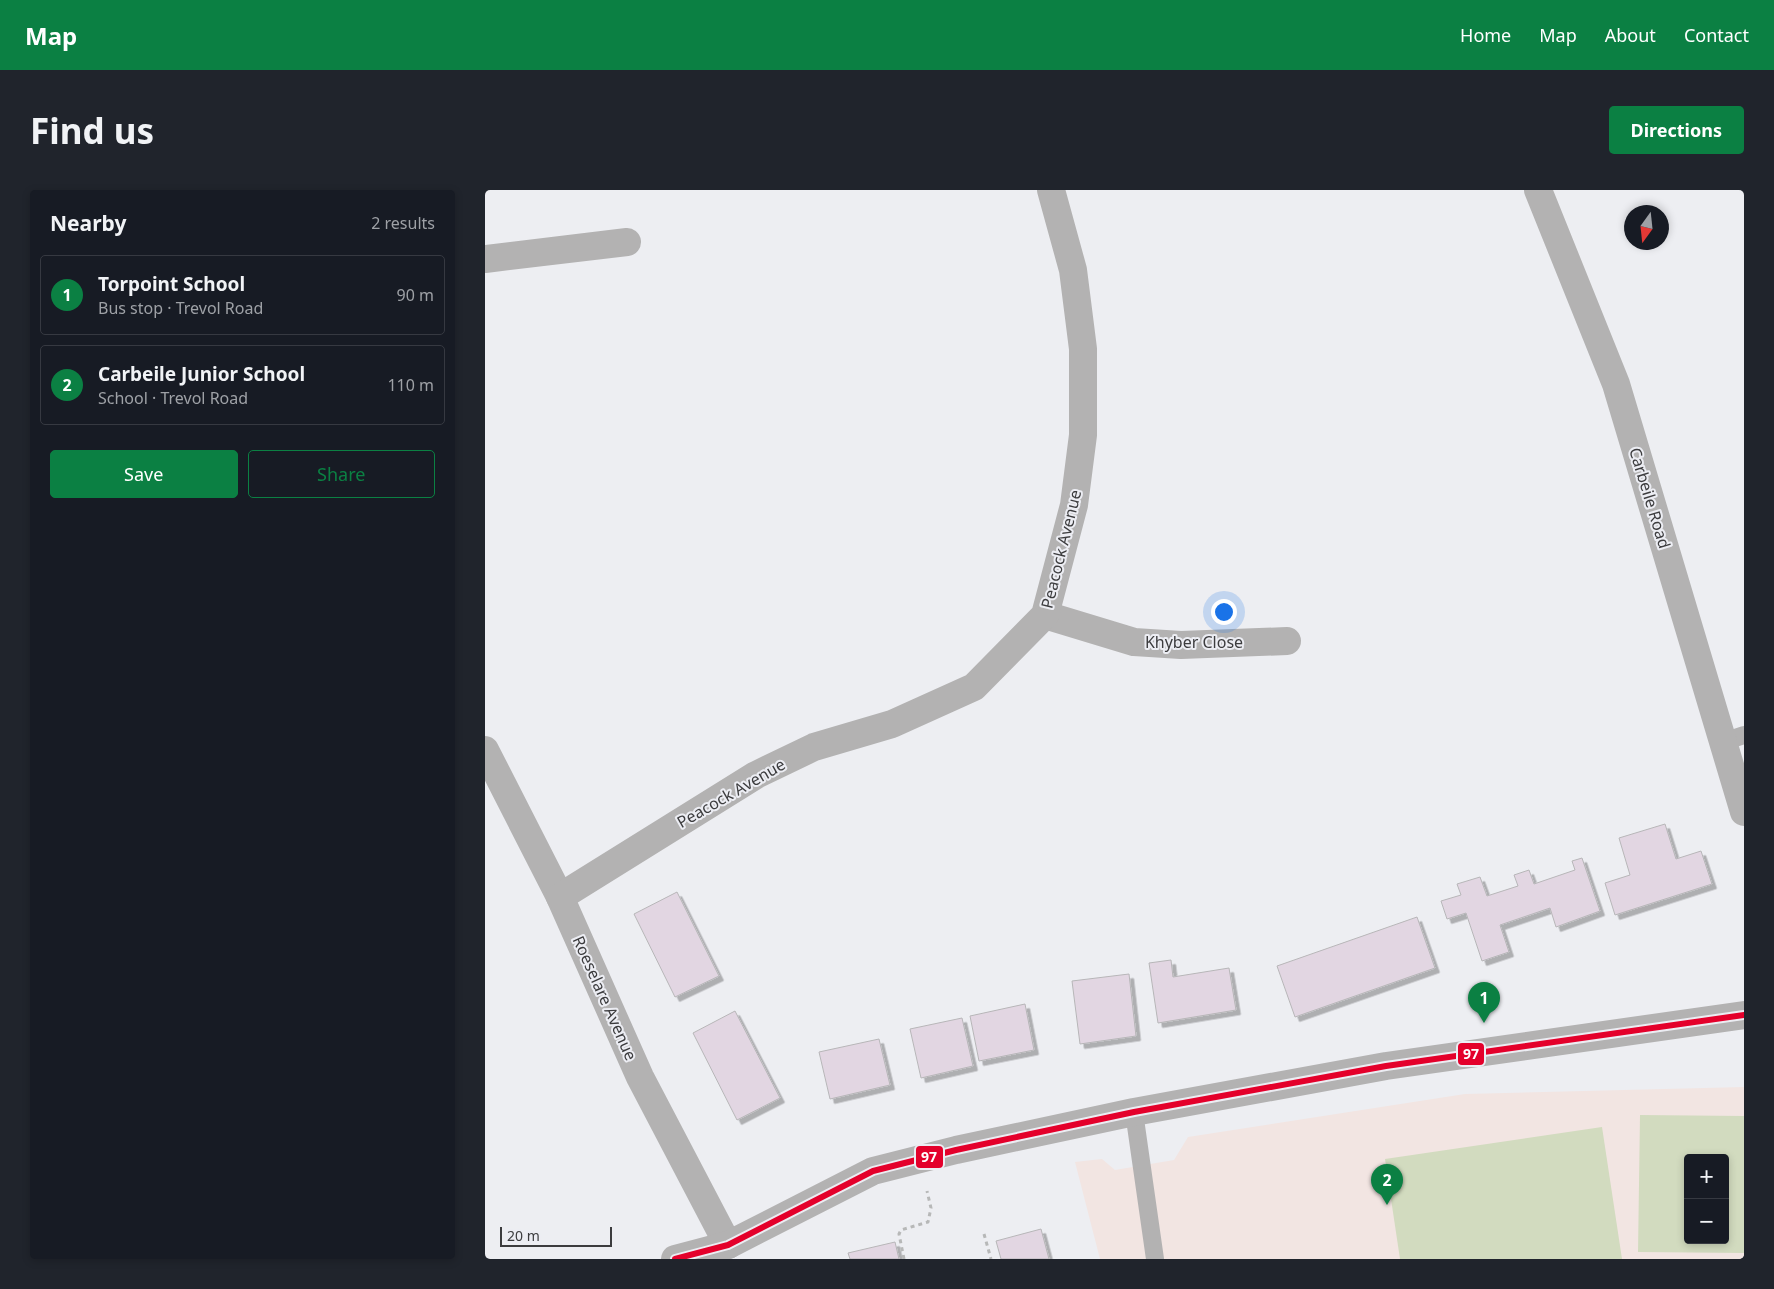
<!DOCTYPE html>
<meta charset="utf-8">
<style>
:root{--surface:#171b24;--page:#20242c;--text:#f1f3f6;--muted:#9ea1a6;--line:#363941;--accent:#0b8043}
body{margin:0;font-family:"Noto Sans",sans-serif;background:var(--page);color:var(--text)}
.controls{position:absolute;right:15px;bottom:15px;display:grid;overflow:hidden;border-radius:5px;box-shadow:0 2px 8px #0003}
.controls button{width:45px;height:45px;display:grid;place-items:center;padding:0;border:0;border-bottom:1px solid var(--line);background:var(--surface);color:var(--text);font:25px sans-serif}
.compass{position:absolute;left:1139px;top:15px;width:45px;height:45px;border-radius:50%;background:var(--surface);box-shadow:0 2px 8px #0003;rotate:195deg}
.scale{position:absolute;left:15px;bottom:12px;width:112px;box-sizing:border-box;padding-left:5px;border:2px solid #3c3c3e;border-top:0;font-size:14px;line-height:18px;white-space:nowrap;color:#3c3c3e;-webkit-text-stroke:4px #ecedf3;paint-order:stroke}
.you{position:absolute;left:738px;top:421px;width:18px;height:18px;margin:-12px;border:4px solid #fff;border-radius:50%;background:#1a73e8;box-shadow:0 0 0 8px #1a73e833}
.badge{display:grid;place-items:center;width:32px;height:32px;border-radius:50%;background:var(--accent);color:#fff;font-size:16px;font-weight:700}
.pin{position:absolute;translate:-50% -41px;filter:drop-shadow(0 1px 2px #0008)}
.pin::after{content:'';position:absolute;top:26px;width:18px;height:15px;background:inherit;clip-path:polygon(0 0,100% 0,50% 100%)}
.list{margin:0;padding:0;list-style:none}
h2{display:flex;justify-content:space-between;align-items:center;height:65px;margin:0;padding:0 20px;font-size:21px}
h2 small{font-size:16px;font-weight:400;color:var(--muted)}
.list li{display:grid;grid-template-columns:32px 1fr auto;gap:15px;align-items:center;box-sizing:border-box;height:80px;margin:0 10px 10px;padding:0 10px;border:1px solid var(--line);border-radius:5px}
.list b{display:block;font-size:19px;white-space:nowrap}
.list p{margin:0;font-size:16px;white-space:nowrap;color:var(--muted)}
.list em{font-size:16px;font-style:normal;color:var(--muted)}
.actions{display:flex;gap:10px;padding:15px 20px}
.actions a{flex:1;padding:11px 0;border:1px solid var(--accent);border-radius:5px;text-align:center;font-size:18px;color:var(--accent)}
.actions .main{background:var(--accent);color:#fff}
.map{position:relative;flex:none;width:1259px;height:1069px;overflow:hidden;border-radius:5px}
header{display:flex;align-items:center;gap:30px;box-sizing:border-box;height:70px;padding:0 25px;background:var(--accent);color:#fff}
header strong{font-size:24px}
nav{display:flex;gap:28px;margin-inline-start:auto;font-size:18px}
.intro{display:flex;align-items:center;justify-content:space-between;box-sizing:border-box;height:120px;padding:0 30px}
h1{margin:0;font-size:35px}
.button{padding:12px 22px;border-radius:5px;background:var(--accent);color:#fff;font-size:18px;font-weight:700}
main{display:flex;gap:30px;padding:0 30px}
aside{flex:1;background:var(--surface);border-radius:5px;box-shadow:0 2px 8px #0003}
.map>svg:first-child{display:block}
.education{fill:#f2e5e2;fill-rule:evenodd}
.green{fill:#d2dbbf;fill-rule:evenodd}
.building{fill:#e2d6e2;stroke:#b7b6b8;filter:url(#shadow)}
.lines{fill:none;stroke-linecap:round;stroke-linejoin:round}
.path{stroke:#b7b8b8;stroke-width:3;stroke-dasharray:4 4;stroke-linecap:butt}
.service{stroke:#b3b2b2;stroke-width:18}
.minor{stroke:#b3b2b2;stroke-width:28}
.tertiary{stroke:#b3b2b2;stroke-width:28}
.bus-1-casing{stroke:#ecedf3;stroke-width:10}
.bus-1{stroke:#e4002b;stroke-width:6}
.labels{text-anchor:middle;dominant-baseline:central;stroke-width:4;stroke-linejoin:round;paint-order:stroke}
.street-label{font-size:16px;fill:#3c3c3e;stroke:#ecedf3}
.line-badge{stroke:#ecedf3;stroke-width:2}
.badge-label{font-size:14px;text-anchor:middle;font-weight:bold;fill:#fff}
</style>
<header>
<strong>Map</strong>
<nav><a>Home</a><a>Map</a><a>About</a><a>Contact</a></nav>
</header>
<div class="intro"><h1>Find us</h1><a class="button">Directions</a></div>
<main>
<aside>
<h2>Nearby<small>2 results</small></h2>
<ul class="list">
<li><span class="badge">1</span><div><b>Torpoint School</b><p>Bus stop · Trevol Road</p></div><em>90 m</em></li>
<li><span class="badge">2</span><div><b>Carbeile Junior School</b><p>School · Trevol Road</p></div><em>110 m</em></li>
</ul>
<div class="actions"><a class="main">Save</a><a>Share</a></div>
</aside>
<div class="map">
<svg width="1259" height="1069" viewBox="0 0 1259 1069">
<defs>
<filter id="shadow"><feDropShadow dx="4.5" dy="4.5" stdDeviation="0" flood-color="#0004"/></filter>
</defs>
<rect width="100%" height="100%" fill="#edeef2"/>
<path class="education" d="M1259,897v172h-644l-25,-97 27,-3 13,11 59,-10 14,-23 277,-43zM1203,968h37v82h-37z"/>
<g class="green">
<path d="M1155,925l104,1v137l-106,-1zM1203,968h37v82h-37z"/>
<path d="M1117,937l20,132h-222l-15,-100z"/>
</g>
<g class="building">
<path d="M1180,634l11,35 25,-8 11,33 -97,31 -10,-32 25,-8 -11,-37z"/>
<path d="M1097,668l18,53 -44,16 -6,-19 -50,17 9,27 -27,9 -16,-48 -19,6 -6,-18 20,-6 -4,-11 23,-7 7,19 31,-10 -4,-11 15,-5 5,14 41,-14 -3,-9z"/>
<path d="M192,702l42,84 -44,21 -41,-83z"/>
<path d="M932,727l18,51 -140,49 -18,-51z"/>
<path d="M686,770l2,17 56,-9 7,42 -78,13 -9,-60z"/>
<path d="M644,784l7,62 -56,8 -8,-63z"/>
<path d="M540,814l9,46 -55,11 -9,-45z"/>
<path d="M250,821l45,87 -43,22 -44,-87z"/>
<path d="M477,828l11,48 -52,12 -11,-49z"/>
<path d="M394,849l11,46 -60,14 -11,-47z"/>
<path d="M556,1039l8,30h-48l-5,-18z"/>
<path d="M410,1052l4,17h-49l-2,-6z"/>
</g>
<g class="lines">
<g class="path">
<path d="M499,1044l7,25"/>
<path d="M419,1069l-5,-25 2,-4 27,-8 3,-14 -4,-17"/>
</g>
<g class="service">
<path d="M1238,552l21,-7"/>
<path d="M649,922l21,147"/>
</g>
<g class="minor">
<path d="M1053,0l78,194 128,428"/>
<path d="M0,69l142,-17"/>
<path d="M560,425l89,27 47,3 106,-4"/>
<path d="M0,560l75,147 80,180 88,168"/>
<path d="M75,707l196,-122 58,-28 78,-23 82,-37 71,-72 29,-110 9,-70v-86l-10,-79 -22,-80"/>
</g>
<path class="tertiary" d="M190,1069l53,-14 145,-74 83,-21 178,-38 252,-46 358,-51"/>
<g class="bus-1-casing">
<path id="bus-1" d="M190,1069l53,-14 145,-74 83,-21 178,-38 252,-46 358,-51"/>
</g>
<use href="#bus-1" class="bus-1"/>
</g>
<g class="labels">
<g class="street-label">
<text transform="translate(1165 308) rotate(73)">Carbeile Road</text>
<text transform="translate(576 359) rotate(-76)">Peacock Avenue</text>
<text x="709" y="452">Khyber Close</text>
<text transform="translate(246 603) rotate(-30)">Peacock Avenue</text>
<text transform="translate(120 808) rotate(66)">Roeselare Avenue</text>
</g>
</g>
<g class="line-badge">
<rect x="972" y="852" width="28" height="24" rx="5" fill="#e4002b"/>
<rect x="430" y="955" width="29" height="24" rx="5" fill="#e4002b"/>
</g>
<g class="badge-label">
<text x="986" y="869">97</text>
<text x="444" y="972">97</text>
</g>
</svg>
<div class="controls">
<button>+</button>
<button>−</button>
</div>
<svg class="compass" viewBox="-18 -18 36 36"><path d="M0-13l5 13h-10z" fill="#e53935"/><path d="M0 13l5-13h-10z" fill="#9ea1a6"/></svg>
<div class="scale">20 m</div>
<div class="you"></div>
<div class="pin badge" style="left:999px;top:833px">1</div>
<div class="pin badge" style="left:902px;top:1015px">2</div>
</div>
</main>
